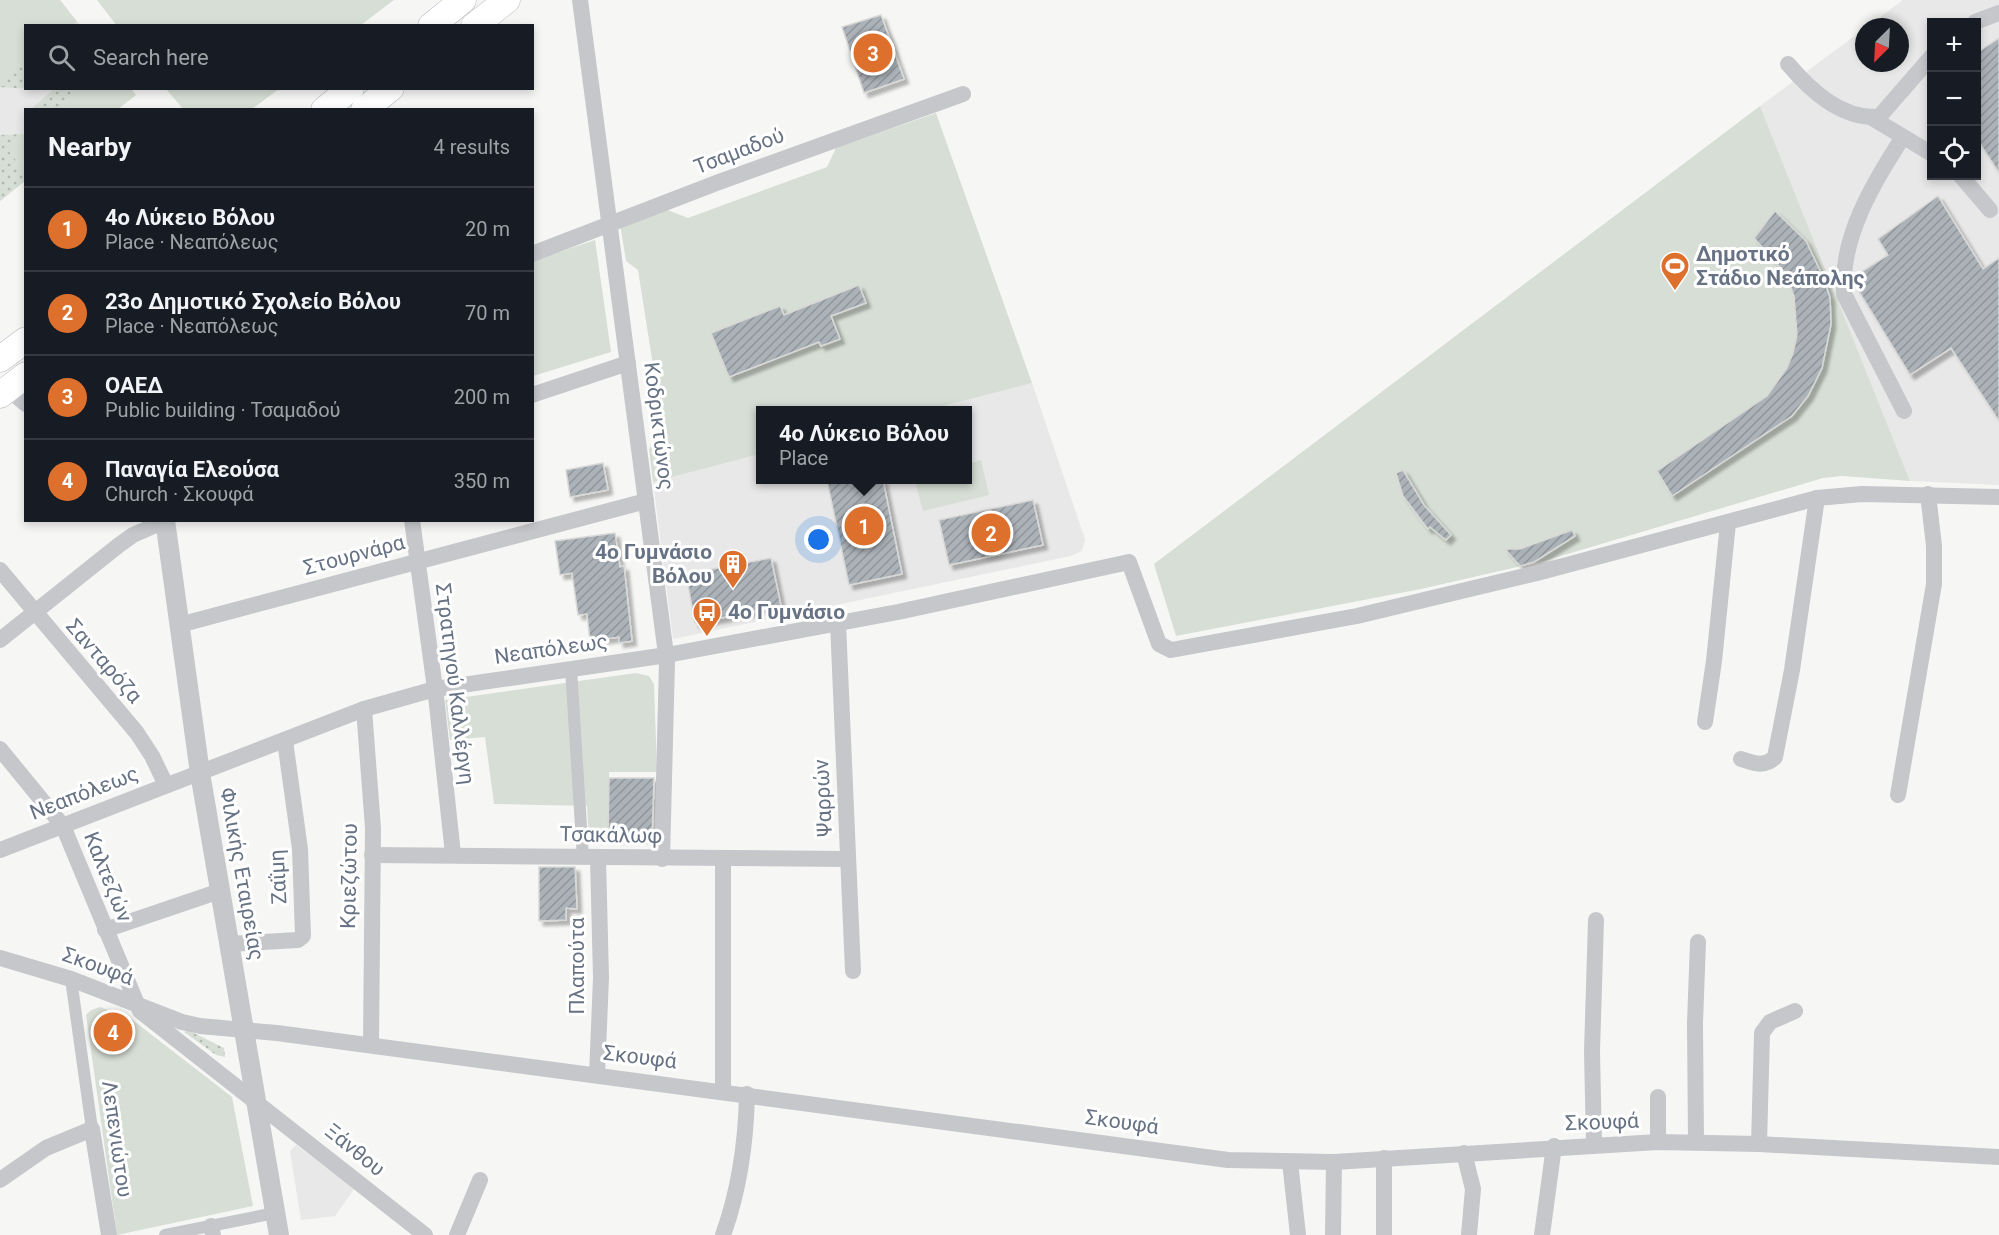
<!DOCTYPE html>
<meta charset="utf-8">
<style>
:root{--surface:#171b24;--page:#242831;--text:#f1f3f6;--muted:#9ea1a6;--line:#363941;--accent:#de702d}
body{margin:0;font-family:Roboto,sans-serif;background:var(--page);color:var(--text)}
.controls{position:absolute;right:18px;top:18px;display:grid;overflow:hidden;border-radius:0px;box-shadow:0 3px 9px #0003}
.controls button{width:54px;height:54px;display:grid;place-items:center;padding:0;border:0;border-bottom:2px solid var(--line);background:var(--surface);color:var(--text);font:30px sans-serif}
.compass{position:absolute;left:1855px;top:18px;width:54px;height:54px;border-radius:50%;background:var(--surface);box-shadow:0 3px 9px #0003;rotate:204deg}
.you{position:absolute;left:819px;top:540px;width:21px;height:21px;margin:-15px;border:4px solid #fff;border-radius:50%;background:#1a73e8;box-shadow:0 0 0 9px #1a73e833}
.badge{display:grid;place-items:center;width:39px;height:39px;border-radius:50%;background:var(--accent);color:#fff;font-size:20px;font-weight:700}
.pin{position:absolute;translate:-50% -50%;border:3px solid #fff;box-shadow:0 2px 6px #0006}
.popup{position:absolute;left:756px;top:406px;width:216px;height:78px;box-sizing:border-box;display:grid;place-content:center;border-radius:0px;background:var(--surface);filter:drop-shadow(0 2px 4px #0005);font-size:20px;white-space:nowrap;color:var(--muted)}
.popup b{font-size:22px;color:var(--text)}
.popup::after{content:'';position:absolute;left:50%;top:100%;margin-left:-12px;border:12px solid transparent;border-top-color:var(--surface)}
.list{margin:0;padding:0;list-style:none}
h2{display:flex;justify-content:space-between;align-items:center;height:78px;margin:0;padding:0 24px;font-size:26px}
h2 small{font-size:20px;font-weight:400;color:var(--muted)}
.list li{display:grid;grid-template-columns:39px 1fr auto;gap:18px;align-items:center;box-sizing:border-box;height:84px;padding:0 24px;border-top:2px solid var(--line)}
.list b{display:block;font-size:22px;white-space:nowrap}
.list p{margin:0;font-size:20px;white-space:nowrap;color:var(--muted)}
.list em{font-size:20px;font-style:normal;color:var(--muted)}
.icon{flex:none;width:33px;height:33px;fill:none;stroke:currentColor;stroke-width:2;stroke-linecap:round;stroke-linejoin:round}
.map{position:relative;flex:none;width:1999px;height:1235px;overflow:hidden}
.search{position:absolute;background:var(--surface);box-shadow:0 3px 9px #0003;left:24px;top:24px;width:510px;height:66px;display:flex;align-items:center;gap:15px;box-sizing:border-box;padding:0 21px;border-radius:0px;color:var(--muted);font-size:22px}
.panel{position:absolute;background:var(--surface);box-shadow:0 3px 9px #0003;left:24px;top:108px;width:510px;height:414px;border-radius:0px}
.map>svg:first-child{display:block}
.built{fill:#e7e8e7;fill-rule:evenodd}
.grass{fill:url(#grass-dots)}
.park{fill:#d7ded5}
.building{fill:url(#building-hatch);stroke:#d8d8d6;stroke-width:1.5;filter:url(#shadow)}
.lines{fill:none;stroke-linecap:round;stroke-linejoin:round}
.primary-casing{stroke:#b8babf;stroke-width:27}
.pedestrian{stroke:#c5c7cb;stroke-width:12}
.minor{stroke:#c5c7cb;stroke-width:16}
.tertiary{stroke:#c5c7cb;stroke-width:20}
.primary{stroke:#fff;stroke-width:26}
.labels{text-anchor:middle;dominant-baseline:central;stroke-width:6;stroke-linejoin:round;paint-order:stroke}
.street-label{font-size:21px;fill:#677384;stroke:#fff}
.poi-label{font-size:21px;font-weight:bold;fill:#677384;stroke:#fff;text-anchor:start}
</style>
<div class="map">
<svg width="1999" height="1235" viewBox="0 0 1999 1235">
<defs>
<pattern id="grass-dots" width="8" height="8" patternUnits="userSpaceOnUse" patternTransform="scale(1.5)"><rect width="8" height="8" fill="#d7ded5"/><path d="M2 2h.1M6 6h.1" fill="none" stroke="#b2b8b2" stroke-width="1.8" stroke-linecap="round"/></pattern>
<pattern id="building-hatch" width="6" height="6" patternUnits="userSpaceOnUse" patternTransform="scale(1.5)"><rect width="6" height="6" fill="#abb2b8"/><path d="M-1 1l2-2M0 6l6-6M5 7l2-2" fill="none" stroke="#8f959b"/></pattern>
<filter id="shadow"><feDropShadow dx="4.5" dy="4.5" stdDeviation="1.5" flood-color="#0004"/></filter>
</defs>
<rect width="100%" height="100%" fill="#f6f7f4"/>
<g class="built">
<path d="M0,0h60l20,25 -54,1v62l105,1 5,6 -18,14 -92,1 -1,71 -25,20z"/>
<path d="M1903,0h96v485l-89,-4 -150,-375 104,-77v34h36v-36h-33zM1932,22h44v154h-44z"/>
<path d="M1032,383l53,156 -3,12 -11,5 -398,83 -20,-157 107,-28v26h208v-70h-40z"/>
<path d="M296,1145l58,44 -19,27 -34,4 -11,-69z"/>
</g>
<g class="grass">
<path d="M25,61l1,27 5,1h-2l-29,-2v-14l4,5z"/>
<path d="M54,89h27l-25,20 -26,1z"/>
<path d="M26,134l-19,15 18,22v10l-25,20v-66z"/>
<path d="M188,1030l36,18 1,9 -9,-2 -32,-23z"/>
</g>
<g class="park">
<path d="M0,0h60l17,22 -5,3 -46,1 -1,35 -21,17 -4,-5z"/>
<path d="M97,0h297l-33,25 -244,1z"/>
<path d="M81,89h50l5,6 -18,14h-63z"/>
<path d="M166,89h113l-27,20h-69z"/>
<path d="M1760,106l150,375 -68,-5 -19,2 -279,83 -123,28 -245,47 -22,-72z"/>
<path d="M936,113l96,270 -104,27h-168v44l-107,28 -4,-33 14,-20 -25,-159 -12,-9 -6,-37 45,-15 23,9 139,-51 9,-19z"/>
<path d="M25,135v36l-18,-22z"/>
<path d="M595,240l16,112 -78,24 -1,-115z"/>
<path d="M981,460l8,35 -66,16 -8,-31h53v-16z"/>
<path d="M636,673l13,3 5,8 3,88h-48v69h-20l-2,-35 -93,-2 -9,-67 -35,3 -5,-40z"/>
<path d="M100,1007l30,11 102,79 21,109 -136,29 -31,-220 5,-5z"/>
</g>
<g class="building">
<path d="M881,15l23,64 -40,14 -22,-66z"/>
<path d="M1999,38v135l-22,-34v-86z"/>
<path d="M1938,196l45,73 16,-11v163l-48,-73 -41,27 -55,-90v-9l33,-21 -10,-16z"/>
<path d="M1775,211l31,30 18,38 6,19 1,26 -9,44 -14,28 -16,20 -120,80 -15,-25 110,-75 20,-28 6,-15 4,-18 -3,-39 -8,-22 -32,-36z"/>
<path d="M859,285l7,18 -35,13 9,23 -19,7 -2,-4 -90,35 -18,-44 69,-27 4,9z"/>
<path d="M603,463l5,27 -38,7 -4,-27z"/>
<path d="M1403,470l21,35 27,30 -5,5 -16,-13 -2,2 -25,-33 -7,-23z"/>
<path d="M827,480h56l19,94 -53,11z"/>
<path d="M1033,500l10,45 -94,20 -10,-45z"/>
<path d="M1572,530l3,6 -41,26 -14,4 -15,-17h15z"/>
<path d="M615,533l5,34 4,-1 8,75 -13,2v-6l-29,4 -3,-27 -9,1 -6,-42 -12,2 -5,-34z"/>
<path d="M771,558l10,48 -86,17 -9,-49z"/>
<path d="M609,778h45l-2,60h-44z"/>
<path d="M539,867h36l2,42 -11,-1v12l-27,1z"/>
</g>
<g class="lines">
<g class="primary-casing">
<g id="primary">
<path d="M431,26l32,-26"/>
<path d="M474,26l33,-26"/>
<path d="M324,110l27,-22"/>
<path d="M364,110l27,-22"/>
<path d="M0,359l26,-19"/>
<path d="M0,395l26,-20"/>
</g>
</g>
<g class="pedestrian">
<path d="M571,669l12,189"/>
<path d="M71,979l21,150"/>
<path d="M165,1235l110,-22"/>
</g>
<g class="minor">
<path d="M580,0l87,662 -5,197"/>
<path d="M1975,22l24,-9"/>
<path d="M1788,64c23,27 53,55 91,53l53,-61"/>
<path d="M1872,118l60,36"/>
<path d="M1903,137c-30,46 -63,101 -59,157l60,117"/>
<path d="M1961,176l29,34"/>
<path d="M532,254l187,-72 244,-88"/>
<path d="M8,389l18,15"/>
<path d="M532,395l96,-32"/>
<path d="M412,520l24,176 17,158"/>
<path d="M0,570l137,163 15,23 14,29"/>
<path d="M838,623l15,348"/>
<path d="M179,625l467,-124"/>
<path d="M0,640l119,-95 14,-10 32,-14"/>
<path d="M364,709l9,119 -2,217"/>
<path d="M1705,722l9,-61 14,-138"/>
<path d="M0,749l63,77 77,185 285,224"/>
<path d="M1741,759c12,4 24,9 34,-2l17,-87 25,-172"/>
<path d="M1898,795l36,-211v-38l-6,-52"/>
<path d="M0,850l364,-141 71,-20 232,-34 231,-43 231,-50 30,82 12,6 186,-34 180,-43 280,-75 45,-4 137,3"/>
<path d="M372,855l476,4"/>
<path d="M105,930l115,-39"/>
<path d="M229,944l69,-4 5,-4 -3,-87 -15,-108"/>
<path d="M0,958l71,21 111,43 18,4 77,7 951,127 106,2 324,-20 101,2 240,13"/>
<path d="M597,1075l4,-97 -3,-120"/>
<path d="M723,1091v-232"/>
<path d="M1658,1097v45"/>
<path d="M1696,1142l-1,-119 3,-81"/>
<path d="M1594,1144l-2,-92 4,-132"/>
<path d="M1759,1144l3,-111 8,-11 25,-11"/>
<path d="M1464,1153l9,36 -4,46"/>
<path d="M1290,1162l8,73"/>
<path d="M0,1180l46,-32 46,-19 17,106"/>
<path d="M211,1226l2,9"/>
<path d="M457,1235l23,-55"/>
<path d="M723,1235c17,-47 23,-92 24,-141"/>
<path d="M1333,1235l1,-73"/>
<path d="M1384,1235v-77"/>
<path d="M1542,1235l12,-89"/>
</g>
<path class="tertiary" d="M165,520l35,253 79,462"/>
<use href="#primary" class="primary"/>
</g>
<defs>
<g id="stadium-pin" transform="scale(1.5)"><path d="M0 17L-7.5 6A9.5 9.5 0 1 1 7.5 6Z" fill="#de702d" stroke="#fff"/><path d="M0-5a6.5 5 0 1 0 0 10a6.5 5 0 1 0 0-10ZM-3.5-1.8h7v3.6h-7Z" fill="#fff"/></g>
<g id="building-pin" transform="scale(1.5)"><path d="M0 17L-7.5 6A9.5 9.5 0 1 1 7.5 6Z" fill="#de702d" stroke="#fff"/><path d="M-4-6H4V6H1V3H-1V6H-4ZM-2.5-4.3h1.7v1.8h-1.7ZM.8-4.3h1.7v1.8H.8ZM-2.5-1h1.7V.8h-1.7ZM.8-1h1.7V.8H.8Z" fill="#fff"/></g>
<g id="bus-pin" transform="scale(1.5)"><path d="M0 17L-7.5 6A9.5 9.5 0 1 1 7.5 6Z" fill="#de702d" stroke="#fff"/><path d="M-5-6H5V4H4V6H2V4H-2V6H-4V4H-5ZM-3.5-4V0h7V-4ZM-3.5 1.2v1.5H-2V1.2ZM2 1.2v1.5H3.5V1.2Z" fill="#fff"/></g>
</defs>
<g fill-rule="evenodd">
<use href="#stadium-pin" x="1675" y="266"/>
<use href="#building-pin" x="733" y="564"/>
<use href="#bus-pin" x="707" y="612"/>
</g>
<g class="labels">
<g class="street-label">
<text transform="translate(739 151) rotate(-21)">Τσαμαδού</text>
<text transform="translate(659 426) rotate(83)">Κοδρικτώνος</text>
<text transform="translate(354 555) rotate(-15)">Στουρνάρα</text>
<text transform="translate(551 649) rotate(-8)">Νεαπόλεως</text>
<text transform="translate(104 661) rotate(49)">Σανταρόζα</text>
<text transform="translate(455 684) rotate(83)">Στρατηγού Καλλέργη</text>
<text transform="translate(84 793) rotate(-21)">Νεαπόλεως</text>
<text transform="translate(823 798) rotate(-93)">Ψαρρών</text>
<text transform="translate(611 835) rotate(1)">Τσακάλωφ</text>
<text transform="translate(242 874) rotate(80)">Φιλικής Εταιρείας</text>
<text transform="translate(349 876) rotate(-89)">Κριεζώτου</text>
<text transform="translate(108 877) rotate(68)">Καλτεζών</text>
<text transform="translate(278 877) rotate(-93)">Ζαΐμη</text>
<text transform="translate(98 966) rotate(20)">Σκουφά</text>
<text transform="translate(577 966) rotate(-90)">Πλαπούτα</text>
<text transform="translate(640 1057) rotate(7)">Σκουφά</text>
<text transform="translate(1122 1122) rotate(8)">Σκουφά</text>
<text transform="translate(1602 1122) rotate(-2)">Σκουφά</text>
<text transform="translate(117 1139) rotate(82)">Λεπενιώτου</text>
<text transform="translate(355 1150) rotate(39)">Ξάνθου</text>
</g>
<g class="poi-label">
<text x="1696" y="254">Δημοτικό<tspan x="1696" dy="24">Στάδιο Νεάπολης</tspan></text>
<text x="712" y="552" text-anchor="end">4ο Γυμνάσιο<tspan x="712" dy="24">Βόλου</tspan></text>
<text x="728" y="612">4ο Γυμνάσιο</text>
</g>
</g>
</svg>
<div class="controls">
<button>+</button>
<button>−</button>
<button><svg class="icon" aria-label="locate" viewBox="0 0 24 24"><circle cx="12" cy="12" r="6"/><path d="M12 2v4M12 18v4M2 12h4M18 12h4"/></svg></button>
</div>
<svg class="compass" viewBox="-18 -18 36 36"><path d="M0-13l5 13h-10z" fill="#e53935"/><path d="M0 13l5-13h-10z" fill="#9ea1a6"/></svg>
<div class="you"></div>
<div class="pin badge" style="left:864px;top:526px">1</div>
<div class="popup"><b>4ο Λύκειο Βόλου</b>Place</div>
<div class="pin badge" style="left:991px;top:533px">2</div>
<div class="pin badge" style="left:873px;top:53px">3</div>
<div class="pin badge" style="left:113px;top:1032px">4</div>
<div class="search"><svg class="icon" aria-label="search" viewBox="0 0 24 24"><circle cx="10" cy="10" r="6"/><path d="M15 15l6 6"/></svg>Search here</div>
<section class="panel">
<h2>Nearby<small>4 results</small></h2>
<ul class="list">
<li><span class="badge">1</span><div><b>4ο Λύκειο Βόλου</b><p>Place · Νεαπόλεως</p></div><em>20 m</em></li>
<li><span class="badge">2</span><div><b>23ο Δημοτικό Σχολείο Βόλου</b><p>Place · Νεαπόλεως</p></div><em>70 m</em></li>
<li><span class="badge">3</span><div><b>ΟΑΕΔ</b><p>Public building · Τσαμαδού</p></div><em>200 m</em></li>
<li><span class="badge">4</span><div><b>Παναγία Ελεούσα</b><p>Church · Σκουφά</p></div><em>350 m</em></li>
</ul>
</section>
</div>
